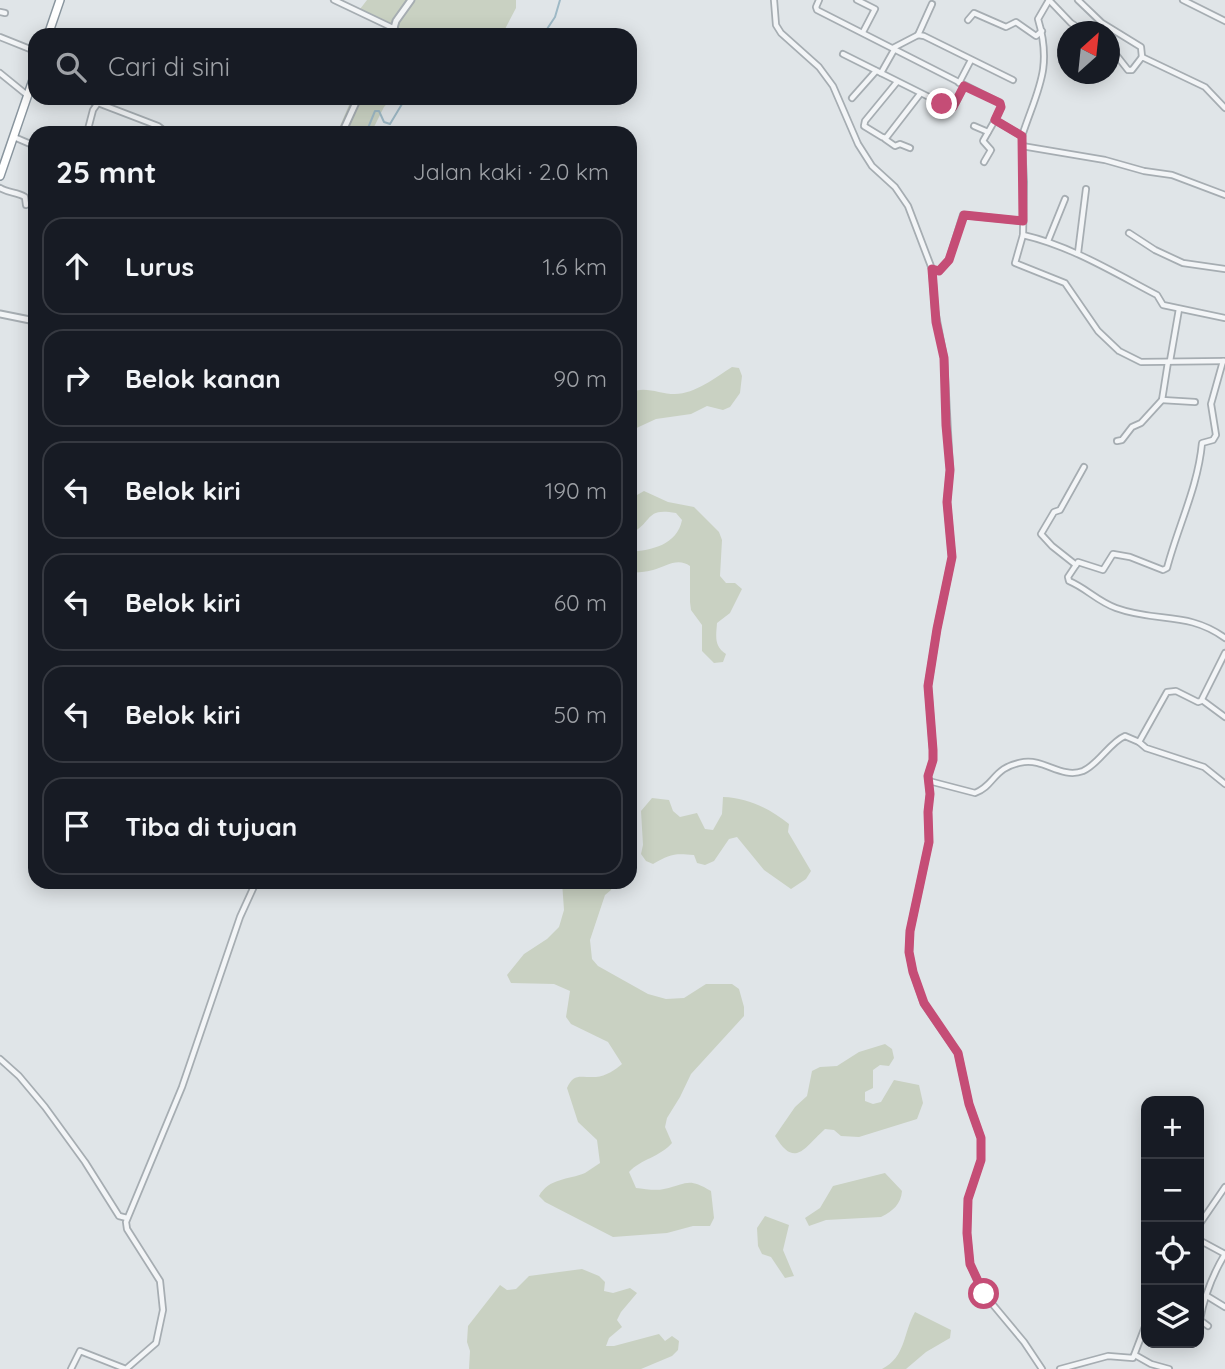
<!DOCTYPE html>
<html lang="id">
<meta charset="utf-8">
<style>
:root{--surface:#171b24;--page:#20242c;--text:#f1f3f6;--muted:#9ea1a6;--line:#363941}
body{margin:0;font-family:Quicksand,sans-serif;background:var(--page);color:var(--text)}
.controls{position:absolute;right:21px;bottom:21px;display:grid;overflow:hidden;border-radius:14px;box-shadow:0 4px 18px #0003}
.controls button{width:63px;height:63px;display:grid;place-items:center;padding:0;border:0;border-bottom:2px solid var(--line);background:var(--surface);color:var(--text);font:35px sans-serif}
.compass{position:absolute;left:1057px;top:21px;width:63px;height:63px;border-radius:50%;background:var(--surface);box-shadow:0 4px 18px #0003;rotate:27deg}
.stop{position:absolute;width:21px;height:21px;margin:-16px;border:5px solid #c54d76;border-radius:50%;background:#fff}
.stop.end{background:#c54d76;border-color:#fff;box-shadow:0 2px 7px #0008}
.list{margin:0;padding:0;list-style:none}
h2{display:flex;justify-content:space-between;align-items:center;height:91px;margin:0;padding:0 28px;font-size:30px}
h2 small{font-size:23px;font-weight:400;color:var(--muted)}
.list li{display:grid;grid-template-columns:46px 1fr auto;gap:21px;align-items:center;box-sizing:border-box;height:98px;margin:0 14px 14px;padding:0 14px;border:2px solid var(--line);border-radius:21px}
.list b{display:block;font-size:26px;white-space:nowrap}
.list em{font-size:23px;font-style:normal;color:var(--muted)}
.icon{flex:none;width:38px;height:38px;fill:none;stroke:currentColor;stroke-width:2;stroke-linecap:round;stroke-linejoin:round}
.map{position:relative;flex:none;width:1225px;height:1369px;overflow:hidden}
.search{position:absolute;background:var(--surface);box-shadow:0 4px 18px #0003;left:28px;top:28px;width:609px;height:77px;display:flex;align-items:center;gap:18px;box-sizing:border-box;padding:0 24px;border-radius:21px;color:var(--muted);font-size:26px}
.panel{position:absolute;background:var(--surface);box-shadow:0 4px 18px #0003;left:28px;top:126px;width:609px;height:763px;border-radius:21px}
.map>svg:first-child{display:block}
.green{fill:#c9d1c2}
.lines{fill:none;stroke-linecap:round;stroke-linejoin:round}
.stream{stroke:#9eb9c6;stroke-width:2}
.minor-casing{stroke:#a6adb2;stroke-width:8}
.tertiary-casing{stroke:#a6adb2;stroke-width:9}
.trunk-casing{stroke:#89959e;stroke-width:10}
.minor{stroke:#f3f5f7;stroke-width:4.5}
.tertiary{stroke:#f3f5f7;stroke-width:5}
.trunk{stroke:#fff;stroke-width:7}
.route{stroke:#c54d76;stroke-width:9}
</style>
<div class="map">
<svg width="1225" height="1369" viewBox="0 0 1225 1369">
<rect width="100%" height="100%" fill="#e0e5e8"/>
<g class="green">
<path d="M367,0h149v8l-12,23 -23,2 -1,2h-95l3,-7 -31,-15z"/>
<path d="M352,98h40l-8,9 -13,26h-34z"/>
<path d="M732,367l7,1 3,8 -2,17 -10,14 -7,3 -16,-4 -16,8 -35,5 -26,12v-38c14,-8 29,1 45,1 20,0 41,-17 57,-27z"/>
<path d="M644,491l24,11 26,5 25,25 3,8 -2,36 6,7h9l7,6 -12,24 -13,10c-1,14 -3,23 9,31l-3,8 -9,1 -12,-12v-26l-11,-15 -1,-8v-36c-12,-9 -24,0 -37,4 -7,2 -15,2 -23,3v-21c22,-2 47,-7 52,-32l-6,-7c-32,-6 -22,9 -46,21v-35z"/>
<path d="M723,797c25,1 46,11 66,27l-1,8 23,39 -5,8 -15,10 -27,-19 -27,-33 -8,2 -15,22 -9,4 -8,-2 -3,-8c-20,-2 -24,-1 -41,9l-7,-3 -5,-7 2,-9 -2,-34 11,-13 17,2 4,11 7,6 17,-4 8,16 8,1 9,-16z"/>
<path d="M562,882h51l-2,8 -6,5 -15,45 2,19 6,7 50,28 18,5 18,-1 22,-14h26l7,5 5,18v9l-53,58 -11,23 -13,21 -2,9 7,16c-12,14 -31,16 -43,29l7,16c9,1 20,3 28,1 24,-5 23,-12 47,2l3,27 -4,8h-17l-26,7 -54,4 -68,-35 -6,-6c10,-18 29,-16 46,-23 5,-3 10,-7 15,-10l-3,-23 -19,-18 -11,-34c7,-16 14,-10 29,-11 10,-1 19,-7 26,-13l-14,-22 -37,-18 -5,-7 4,-26 -16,-7 -43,-1 -4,-8 17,-21 23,-15 12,-12 5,-17z"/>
<path d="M885,1044l7,5 2,9 -5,8 -9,-1 -7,5v18l-8,4v9l8,3 8,-2 13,-22 25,5 4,18 -6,16 -58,18 -18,-1 -7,-6 -9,-1c-21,19 -30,40 -50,7l20,-29 12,-11 5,-25 8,-4 17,-1 22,-14z"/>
<path d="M885,1173l17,18c-1,13 -9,20 -21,26l-55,3 -17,6 -4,-8 15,-10 13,-22z"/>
<path d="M765,1216l24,9 -6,25 11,26 -9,2 -14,-21 -9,-3 -4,-8 -1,-18z"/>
<path d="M582,1269l17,7 6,6 -1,9 9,2 17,-5 7,5 -16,19 -4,8 5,7 -13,11 -3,8h8l45,-12 6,7 7,-5 7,5 -1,9 -6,6 -31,13h-172l1,-18 -3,-9 1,-16 32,-41 7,5 9,-1 13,-13z"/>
<path d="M915,1312l36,18 -1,8 -24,14 -20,17h-24c24,-12 21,-36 33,-57z"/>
</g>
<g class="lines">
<g class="stream">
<path d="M543,35l12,-18 5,-17"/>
<path d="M366,133l9,-22h4l5,11 6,2 12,-20 7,-6"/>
</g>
<g class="minor-casing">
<g id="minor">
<path d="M334,0l61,29"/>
<path d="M774,0l2,25 5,8 38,34 14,19 25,58 14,22 23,21 13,19 24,63 3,41 9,48 6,112 -3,32 5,55 -15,72 -9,57 5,64v10l-5,16 2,18 -2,18 1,30 -19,89 -1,21 4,20 11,32 34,49 11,51 12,34v22l-13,39 -1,34 3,31 14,30 40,48 18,27"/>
<path d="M819,0l-3,7 1,3 183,93 1,4 -6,13 27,16"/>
<path d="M857,0l18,9 -12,23"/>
<path d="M1049,0l22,23 14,9"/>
<path d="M1078,0l24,23 39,24 1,10"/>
<path d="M1183,0l42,21"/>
<path d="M0,12l5,1"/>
<path d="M968,20l6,-7 32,14 10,-5 20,14 6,-5"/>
<path d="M918,35l14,-31"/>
<path d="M0,37l35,14"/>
<path d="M1110,47l18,23h4l10,-13 63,30 20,21"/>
<path d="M893,48l25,-13 6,1 89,44"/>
<path d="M843,54l108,54 5,-6 8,-16"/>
<path d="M0,73l27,22"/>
<path d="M881,73l13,-23"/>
<path d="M897,82l-32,39 -1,5 18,11 4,1 34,-44"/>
<path d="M959,83l12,-23"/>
<path d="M88,98l8,6"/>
<path d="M852,98l24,-27"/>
<path d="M974,126l14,6"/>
<path d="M87,133l6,-23 5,-7 60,23 9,7"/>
<path d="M14,137l21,9"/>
<path d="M885,139l10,7 5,-2 10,4"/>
<path d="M1022,146v-10c15,-46 31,-67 16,-117l11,-19"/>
<path d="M984,162l7,-12 -8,-9 12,-21"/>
<path d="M0,188c8,5 17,4 25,9l1,8"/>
<path d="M1225,195l-53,-20 -28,-4 -39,-11 -83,-14 2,36 -1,53 -8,28 50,20 33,48 21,20 22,11 84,-1"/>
<path d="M1129,233l26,17 28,13 42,6"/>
<path d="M1023,235c48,11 90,37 134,60l6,10 62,13"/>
<path d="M1048,241l17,-42"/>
<path d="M1078,253l8,-64"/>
<path d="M932,269l7,2 10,-11 14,-45 60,6"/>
<path d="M1170,361l9,-52"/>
<path d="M1223,361l-12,43 5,31 -3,5 -11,3c-4,44 -24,83 -35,125l-4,2 -33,-13 -17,-3 -10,16 -25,-8 -10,15 1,4c17,7 28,20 47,27 41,15 72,3 109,30"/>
<path d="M1162,400l33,2"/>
<path d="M1117,441l5,-1 10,-13 9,-4 21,-23 6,-38"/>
<path d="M1076,565l-24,-19 -11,-12 13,-22 6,-2 24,-43"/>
<path d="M1202,700l23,17"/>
<path d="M1139,742l28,-50 9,-1 22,11 3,-1 24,-48"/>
<path d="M929,781l46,12c21,-8 17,-26 49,-31 20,-3 38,17 59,9 16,-7 27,-29 42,-35l14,6 7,6 58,19 21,17"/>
<path d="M0,1059l19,17 26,31 40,55 34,54 8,2"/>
<path d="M1199,1225l26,-38"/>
<path d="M1199,1240l26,14"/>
<path d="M1207,1296l18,11"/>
<path d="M1208,1326l-8,-6c4,-23 13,-46 25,-66"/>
<path d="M1135,1355l16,9 18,5"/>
<path d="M71,1369l9,-18 46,18 30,-26 7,-33 -3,-29 -33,-52 -1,-7 56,-135 58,-170 16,-35"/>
<path d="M1060,1369l48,-13 25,2 13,-34"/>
</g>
</g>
<g class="tertiary-casing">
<g id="tertiary">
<path d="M392,35l4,-14 15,-21"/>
<path d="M342,133l16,-35"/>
<path d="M0,314l35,7"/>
</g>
</g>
<g class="trunk-casing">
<g id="trunk">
<path d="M48,35l12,-35"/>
<path d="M0,176l35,-102"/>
</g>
</g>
<use href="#minor" class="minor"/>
<use href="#tertiary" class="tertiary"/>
<use href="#trunk" class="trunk"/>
</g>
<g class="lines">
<path class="route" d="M942,104l11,3 11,-21 36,17 1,4 -6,13 27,16 1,85 -59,-6 -15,45 -10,11 -7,-2 4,53 8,36 2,67 4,45 -3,32 5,55 -15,72 -9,57 5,64v10l-5,16 2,18 -2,18 1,30 -19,89 -1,21 4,20 11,31 34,50 11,51 12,34v22l-13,39 -1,34 3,31 14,30"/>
</g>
</svg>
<div class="controls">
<button>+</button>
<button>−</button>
<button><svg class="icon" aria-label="locate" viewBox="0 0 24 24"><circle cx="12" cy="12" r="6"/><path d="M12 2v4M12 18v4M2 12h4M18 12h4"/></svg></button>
<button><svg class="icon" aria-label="layers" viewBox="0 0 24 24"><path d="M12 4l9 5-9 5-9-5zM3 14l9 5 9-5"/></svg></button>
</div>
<svg class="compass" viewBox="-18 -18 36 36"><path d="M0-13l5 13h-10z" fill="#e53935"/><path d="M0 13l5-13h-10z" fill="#9ea1a6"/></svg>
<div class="stop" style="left:984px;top:1294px"></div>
<div class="stop end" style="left:942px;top:104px"></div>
<div class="search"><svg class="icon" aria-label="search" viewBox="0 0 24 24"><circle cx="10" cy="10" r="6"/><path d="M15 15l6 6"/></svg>Cari di sini</div>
<section class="panel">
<h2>25 mnt<small>Jalan kaki · 2.0 km</small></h2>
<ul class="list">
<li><svg class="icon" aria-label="ahead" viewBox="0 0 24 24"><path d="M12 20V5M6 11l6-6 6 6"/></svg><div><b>Lurus</b></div><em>1.6 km</em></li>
<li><svg class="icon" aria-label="right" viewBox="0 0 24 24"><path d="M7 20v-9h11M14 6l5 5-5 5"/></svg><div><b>Belok kanan</b></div><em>90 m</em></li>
<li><svg class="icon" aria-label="left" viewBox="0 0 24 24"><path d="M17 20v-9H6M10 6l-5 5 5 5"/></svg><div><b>Belok kiri</b></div><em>190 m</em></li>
<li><svg class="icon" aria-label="left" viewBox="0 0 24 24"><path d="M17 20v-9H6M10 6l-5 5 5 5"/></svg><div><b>Belok kiri</b></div><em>60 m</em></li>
<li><svg class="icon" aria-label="left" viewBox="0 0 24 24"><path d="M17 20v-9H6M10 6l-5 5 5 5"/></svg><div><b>Belok kiri</b></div><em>50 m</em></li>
<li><svg class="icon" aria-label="arrive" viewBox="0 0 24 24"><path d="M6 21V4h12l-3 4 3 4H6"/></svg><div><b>Tiba di tujuan</b></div></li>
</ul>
</section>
</div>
